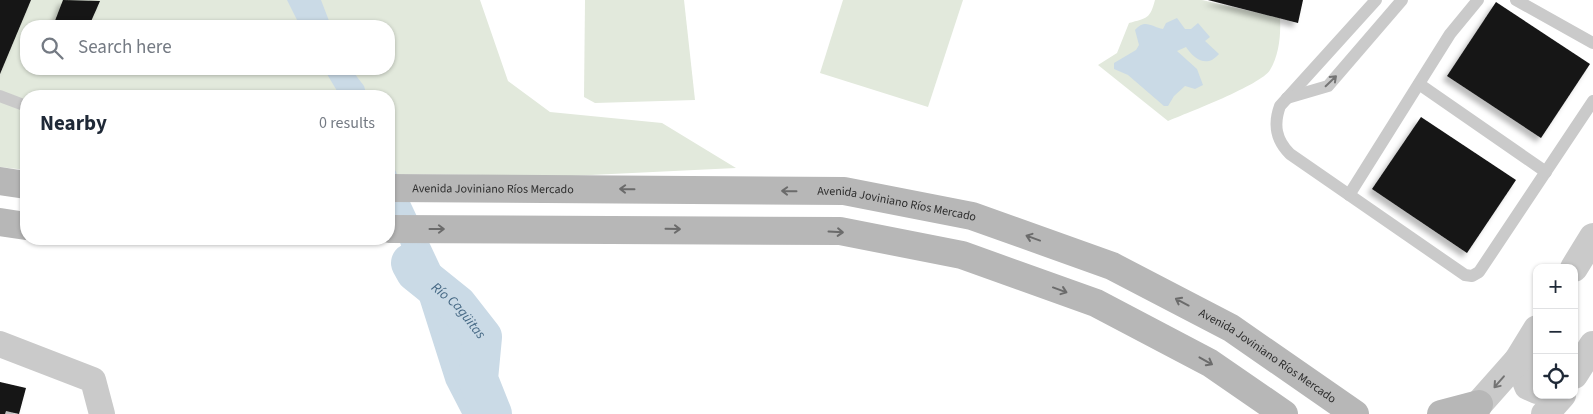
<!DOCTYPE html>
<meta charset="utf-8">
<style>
:root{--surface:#fff;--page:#f6f6f7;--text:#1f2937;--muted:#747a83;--line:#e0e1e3}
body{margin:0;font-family:"Source Sans 3",sans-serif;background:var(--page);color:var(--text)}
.controls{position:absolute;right:15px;bottom:15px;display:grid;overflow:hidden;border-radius:10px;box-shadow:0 1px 4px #0004}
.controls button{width:45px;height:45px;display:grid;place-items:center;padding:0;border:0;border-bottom:1px solid var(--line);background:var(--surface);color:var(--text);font:25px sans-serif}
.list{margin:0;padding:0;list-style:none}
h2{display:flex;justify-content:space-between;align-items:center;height:65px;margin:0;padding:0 20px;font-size:21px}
h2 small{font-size:16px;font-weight:400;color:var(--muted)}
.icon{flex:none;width:28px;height:28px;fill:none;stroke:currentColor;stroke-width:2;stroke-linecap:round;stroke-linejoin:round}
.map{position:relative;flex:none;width:1593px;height:414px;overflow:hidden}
.search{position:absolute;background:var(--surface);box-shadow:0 1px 4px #0004;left:20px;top:20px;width:375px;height:55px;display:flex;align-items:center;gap:12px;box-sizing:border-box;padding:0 18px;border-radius:20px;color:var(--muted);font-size:19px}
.panel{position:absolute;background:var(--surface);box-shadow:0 1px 4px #0004;left:20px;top:90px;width:375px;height:155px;border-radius:20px}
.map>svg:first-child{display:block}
.green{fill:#e2e9dc;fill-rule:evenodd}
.water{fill:#cadae6}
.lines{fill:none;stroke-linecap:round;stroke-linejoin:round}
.river{stroke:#cadae6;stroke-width:40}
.building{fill:#141414;filter:url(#shadow)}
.service{stroke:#cacaca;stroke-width:12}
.minor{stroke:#cacaca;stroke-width:26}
.tertiary{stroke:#cacaca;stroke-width:28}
.secondary{stroke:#b7b7b7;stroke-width:28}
.oneway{stroke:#747474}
.oneway2{stroke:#6b6b6b}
.labels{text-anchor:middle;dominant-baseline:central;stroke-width:5;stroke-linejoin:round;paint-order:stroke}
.street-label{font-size:12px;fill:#2d2d2d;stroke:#fff}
.water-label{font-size:14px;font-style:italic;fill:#456884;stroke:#fff}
</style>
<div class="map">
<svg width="1593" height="414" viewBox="0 0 1593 414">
<defs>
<filter id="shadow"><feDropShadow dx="-4.5" dy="4.5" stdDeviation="2.5" flood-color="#0004"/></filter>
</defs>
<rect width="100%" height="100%" fill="#fff"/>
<g class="green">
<path d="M0,0h480l28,81 42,31 112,11 74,45 -166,8 -181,-2v-78h-363v74l-26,-3zM26,26h363v43h-363z"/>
<path d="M585,0h99l11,100 -100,3 -11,-6z"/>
<path d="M843,0h120l-35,107 -108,-34z"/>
<path d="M1155,0h47l78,18c1,17 -1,37 -10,52 -9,15 -83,43 -102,51l-70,-56 19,-12 12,-30c18,-5 21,-4 26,-23z"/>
</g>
<g class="water">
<path d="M287,0h34l10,26h-31z"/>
<path d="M1177,18l8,11h6l7,-6 12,14 -5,4 14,13c-12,14 -24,6 -33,-7l-9,4 20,18 6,16 -8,4 -10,-3 -11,10 -6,10h-4l-36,-31 -14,-6v-6l22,-13 3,-5 -4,-15c10,-12 17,-3 28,-1l3,-6z"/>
<path d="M324,69h27l13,17 3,10h-27z"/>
<path d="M389,157l55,117 26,93 22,47h-30l-16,-31 -34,-107 -23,-64z"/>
</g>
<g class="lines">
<path class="river" id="s1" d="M411,263l5,9 41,33 25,32 -4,42 14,35"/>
</g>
<g class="building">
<path d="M0,0h31l-31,74z"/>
<path d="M63,0l37,1 -11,25h-36z"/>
<path d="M1208,0h95l-5,23z"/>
<path d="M1496,2l94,62 -49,74 -94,-62z"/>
<path d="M1421,117l95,63 -49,73 -95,-64z"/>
<path d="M0,382l26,6 -7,26 -13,-3 -1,3h-5z"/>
</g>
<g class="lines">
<g class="service">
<path d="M1376,0l-96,106c-7,19 -4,34 10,48l175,121 7,1 7,-4 114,-171"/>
<path d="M1516,0l77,43"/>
<path d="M1419,84l127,88"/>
<path d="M0,96l21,8"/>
<path d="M1287,98l41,-12 74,-86"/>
<path d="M1349,195l101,-161 28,-34"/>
</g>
<path class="minor" d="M0,344l93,36 9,34"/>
<g class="tertiary">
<path d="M1574,268l19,-31"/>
<path d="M1518,360l10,26 9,4"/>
<path d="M1574,375l19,-30"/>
<path d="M1474,414l5,-10 39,-44 19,-31"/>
<path d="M1545,414l17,-19"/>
</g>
<g class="secondary">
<path d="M0,181l26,4"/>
<path id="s2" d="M389,188l455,3 128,25 140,50 119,62 124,86"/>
<path d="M0,222l26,4"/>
<path d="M389,229l451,2 122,24 134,48 114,60 74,51"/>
<path d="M1441,414l38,-10"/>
</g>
</g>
<defs><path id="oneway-shaft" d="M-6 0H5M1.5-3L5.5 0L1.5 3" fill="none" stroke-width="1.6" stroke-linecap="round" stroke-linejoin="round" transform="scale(1.25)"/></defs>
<g class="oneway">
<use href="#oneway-shaft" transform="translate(1331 81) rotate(-44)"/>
<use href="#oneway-shaft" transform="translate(1499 382) rotate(131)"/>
</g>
<g class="oneway2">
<use href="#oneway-shaft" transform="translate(627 189) rotate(-179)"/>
<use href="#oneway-shaft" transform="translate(789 191) rotate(-179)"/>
<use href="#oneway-shaft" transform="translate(437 229)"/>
<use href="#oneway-shaft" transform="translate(673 229) rotate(1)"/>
<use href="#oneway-shaft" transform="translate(836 232) rotate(3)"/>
<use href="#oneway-shaft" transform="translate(1033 238) rotate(-160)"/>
<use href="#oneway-shaft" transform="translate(1060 290) rotate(20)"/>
<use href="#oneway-shaft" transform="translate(1182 302) rotate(-152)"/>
<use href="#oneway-shaft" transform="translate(1206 361) rotate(29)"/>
</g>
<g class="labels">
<g class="street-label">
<text stroke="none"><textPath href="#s2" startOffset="104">Avenida Joviniano Ríos Mercado</textPath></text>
<text stroke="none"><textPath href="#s2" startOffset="509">Avenida Joviniano Ríos Mercado</textPath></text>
<text stroke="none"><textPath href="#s2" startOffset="914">Avenida Joviniano Ríos Mercado</textPath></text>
</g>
<g class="water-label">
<text stroke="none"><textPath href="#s1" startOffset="68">Río Cagüitas</textPath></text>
</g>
</g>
</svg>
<div class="controls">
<button>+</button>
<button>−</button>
<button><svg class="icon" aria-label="locate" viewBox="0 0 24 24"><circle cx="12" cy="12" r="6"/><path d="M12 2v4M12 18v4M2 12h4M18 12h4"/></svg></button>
</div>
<div class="search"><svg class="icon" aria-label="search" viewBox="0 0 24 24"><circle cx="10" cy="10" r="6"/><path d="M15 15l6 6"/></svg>Search here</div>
<section class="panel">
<h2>Nearby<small>0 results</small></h2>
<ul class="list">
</ul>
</section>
</div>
